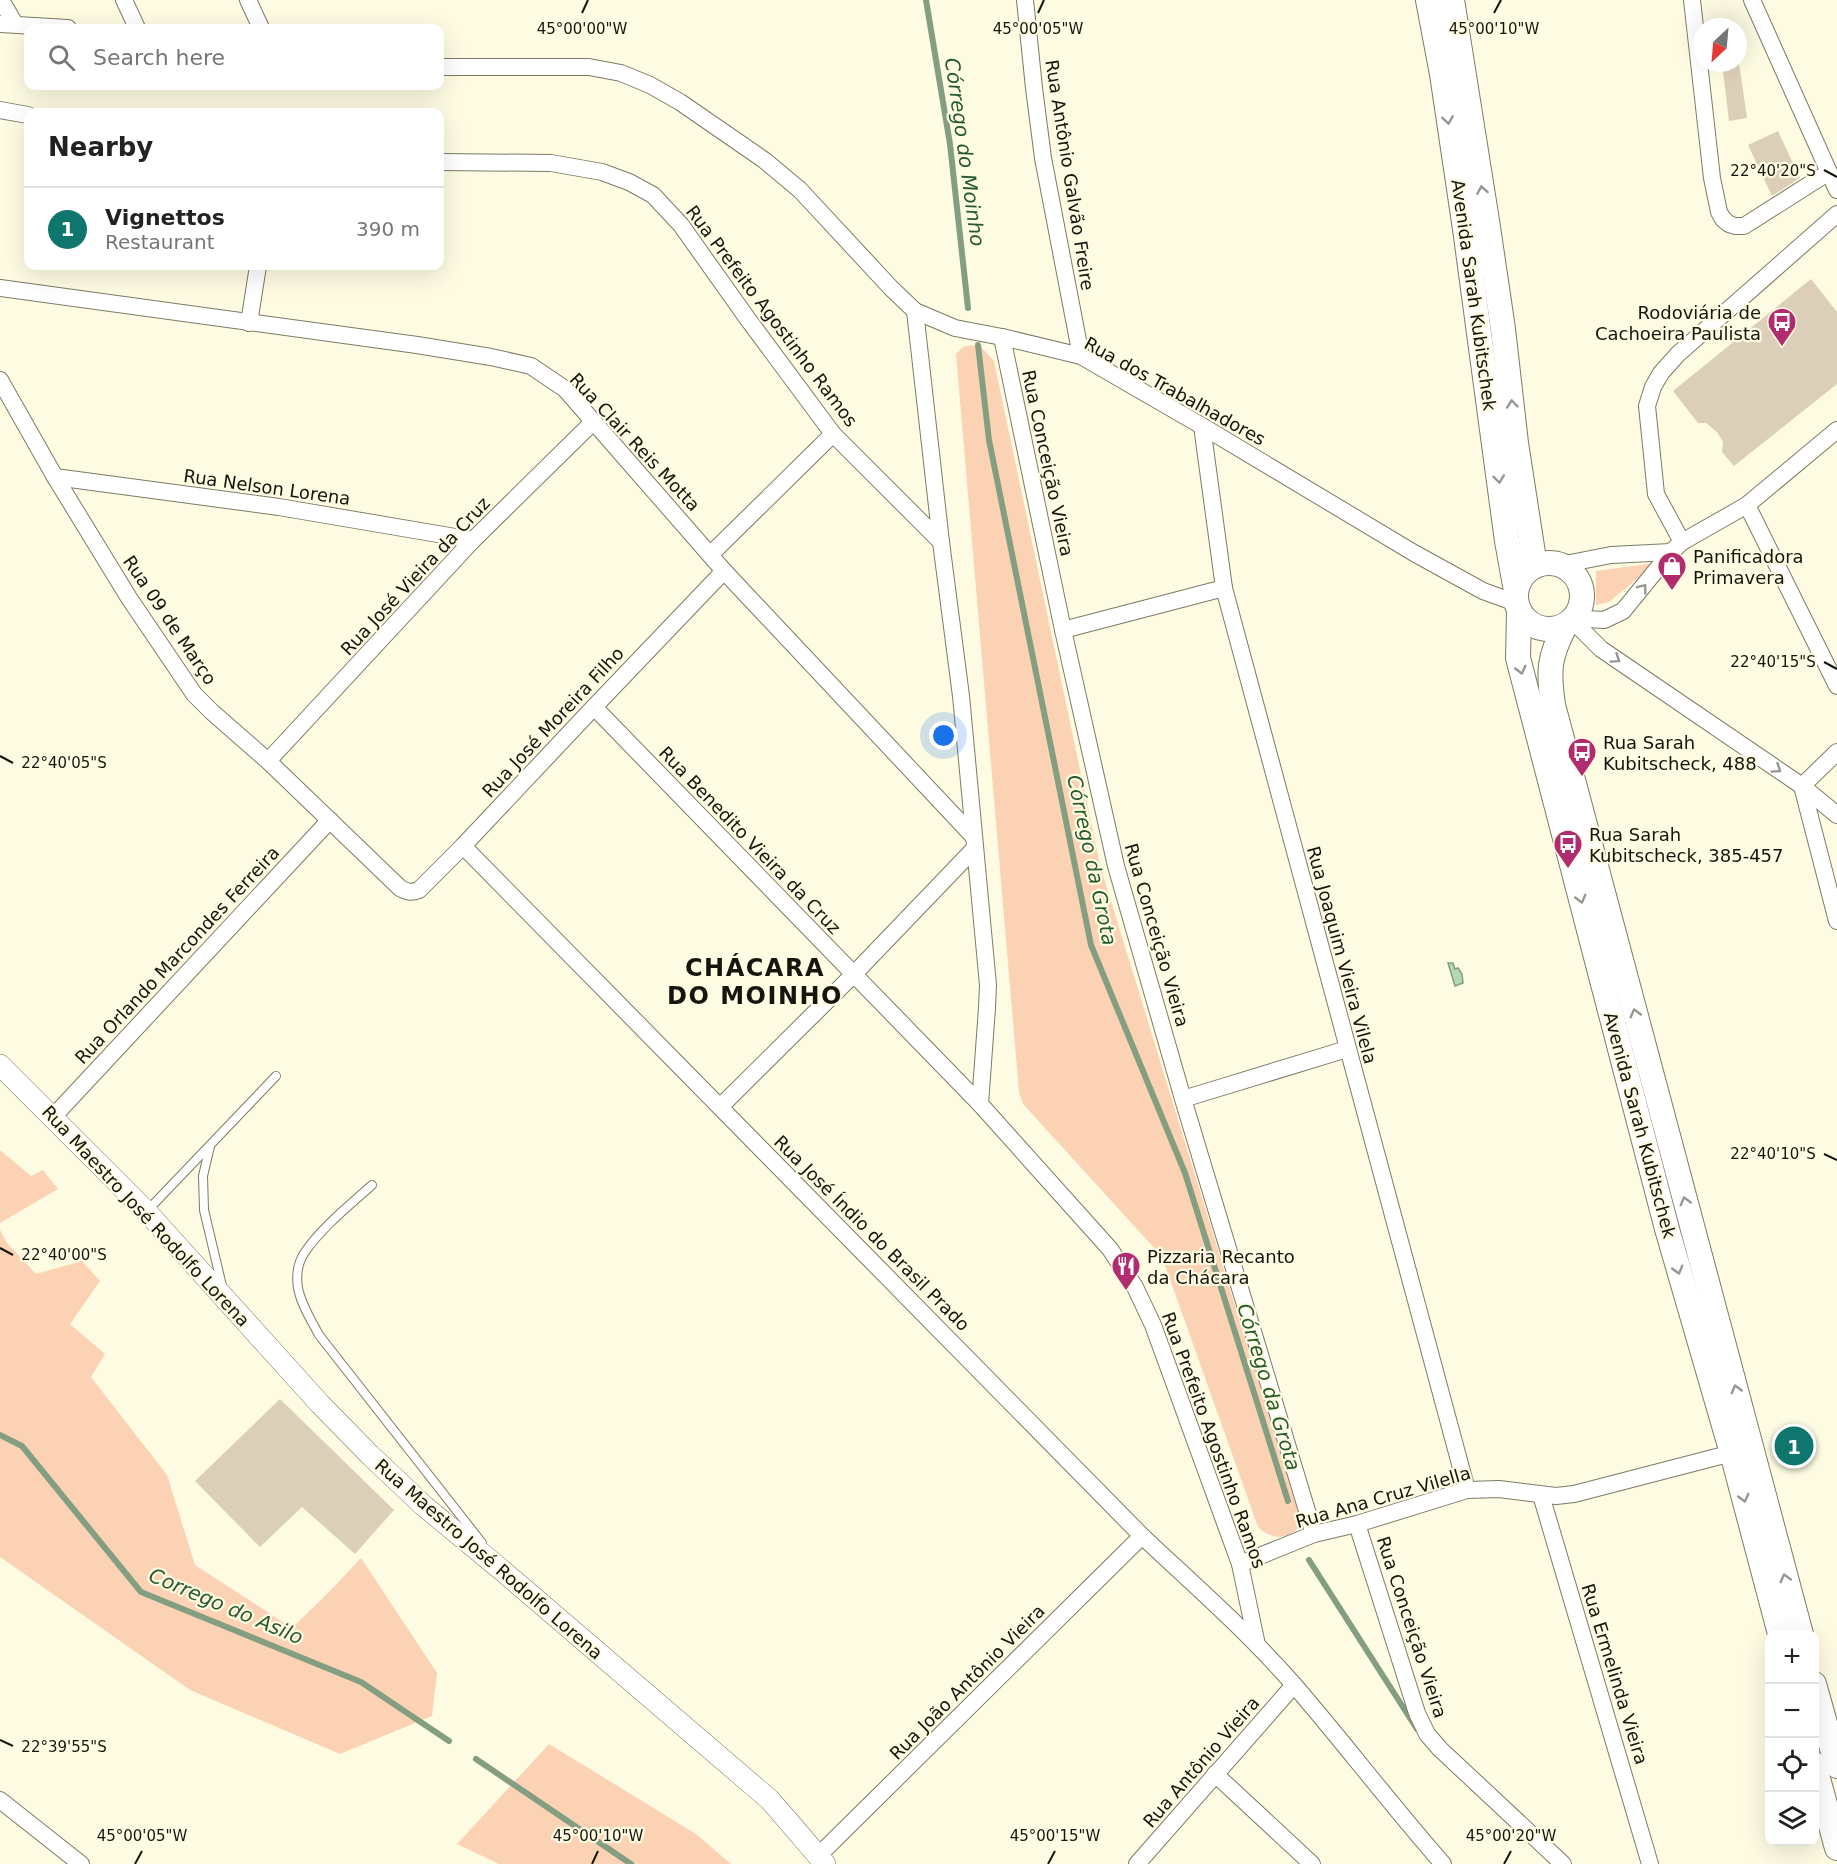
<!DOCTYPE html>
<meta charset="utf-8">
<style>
:root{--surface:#fff;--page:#f2f2f2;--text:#222;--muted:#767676;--line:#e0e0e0;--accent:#0f766e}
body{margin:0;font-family:"DejaVu Sans",sans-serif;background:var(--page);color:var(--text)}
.controls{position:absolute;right:18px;bottom:18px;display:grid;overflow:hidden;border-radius:12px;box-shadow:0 6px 24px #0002}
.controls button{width:54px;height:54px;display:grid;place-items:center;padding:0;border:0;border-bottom:2px solid var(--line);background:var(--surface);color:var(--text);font:30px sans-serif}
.compass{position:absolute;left:1693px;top:18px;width:54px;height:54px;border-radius:50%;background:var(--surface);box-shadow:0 6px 24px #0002;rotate:206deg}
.you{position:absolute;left:944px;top:736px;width:21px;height:21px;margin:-15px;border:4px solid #fff;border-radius:50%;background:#1a73e8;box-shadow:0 0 0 9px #1a73e833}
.badge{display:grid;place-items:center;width:39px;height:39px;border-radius:50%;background:var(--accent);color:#fff;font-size:20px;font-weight:700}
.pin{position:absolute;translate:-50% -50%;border:3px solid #fff;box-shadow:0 2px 6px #0006}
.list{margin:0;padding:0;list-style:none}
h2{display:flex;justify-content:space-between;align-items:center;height:78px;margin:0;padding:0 24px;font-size:26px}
h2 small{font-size:20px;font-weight:400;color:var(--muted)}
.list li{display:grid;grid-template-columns:39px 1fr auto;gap:18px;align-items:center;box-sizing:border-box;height:84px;padding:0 24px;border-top:2px solid var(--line)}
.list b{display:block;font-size:22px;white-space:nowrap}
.list p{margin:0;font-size:20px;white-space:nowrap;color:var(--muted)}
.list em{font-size:20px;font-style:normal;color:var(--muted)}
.icon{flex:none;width:33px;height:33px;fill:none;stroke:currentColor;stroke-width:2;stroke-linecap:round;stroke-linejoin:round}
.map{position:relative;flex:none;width:1837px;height:1864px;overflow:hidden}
.search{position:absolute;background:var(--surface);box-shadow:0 6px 24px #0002;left:24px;top:24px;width:420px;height:66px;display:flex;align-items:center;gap:15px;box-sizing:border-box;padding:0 21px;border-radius:12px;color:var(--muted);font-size:22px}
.panel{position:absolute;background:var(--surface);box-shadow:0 6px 24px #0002;left:24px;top:108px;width:420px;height:162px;border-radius:12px}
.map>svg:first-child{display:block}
.green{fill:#fbd3b4}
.water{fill:#b3d9b4;stroke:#849e82;stroke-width:1.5}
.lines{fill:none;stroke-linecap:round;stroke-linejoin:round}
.stream{stroke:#849e82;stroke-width:6}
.building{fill:#dccfb9}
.service-casing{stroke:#7d7b65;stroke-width:10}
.minor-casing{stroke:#7d7b65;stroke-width:18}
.tertiary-casing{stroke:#7d7b65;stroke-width:22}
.secondary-casing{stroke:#7d7b65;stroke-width:26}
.service{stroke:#fff;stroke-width:8}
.minor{stroke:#fff;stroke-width:16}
.tertiary{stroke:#fff;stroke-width:21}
.secondary{stroke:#fff;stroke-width:24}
.oneway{stroke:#969692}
.ticks{fill:none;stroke:#16150d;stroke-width:2}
.labels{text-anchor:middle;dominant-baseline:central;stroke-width:4.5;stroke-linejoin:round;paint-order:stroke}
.street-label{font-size:18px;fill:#16150d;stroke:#fdfbe2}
.poi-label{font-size:18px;fill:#16150d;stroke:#fdfbe2;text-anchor:start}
.water-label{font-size:20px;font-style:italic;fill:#265a2a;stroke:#fdfbe2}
.district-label{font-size:24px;font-weight:bold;letter-spacing:1.5px;fill:#16150d;stroke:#fdfbe2}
.ticks-label{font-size:15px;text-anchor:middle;fill:#16150d;stroke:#fdfbe2;stroke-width:4.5;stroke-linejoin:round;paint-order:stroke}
</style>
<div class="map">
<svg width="1837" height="1864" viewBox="0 0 1837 1864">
<rect width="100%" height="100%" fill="#fdfbe2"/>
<g class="green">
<path d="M971,345l9,1 14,15 106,504 202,659c-12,16 -29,17 -44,3l-92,-259 -10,-18 -133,-146 -4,-12 -63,-738 7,-7z"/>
<path d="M1656,563l-47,39 -13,3v-34z"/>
<path d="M0,1150l31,26 12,-6 15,19 -58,34z"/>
<path d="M0,1230l7,13 29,31 46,-13 18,20 -30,43 35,30 -14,23 76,98 28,90 97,63 37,-36 32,-34 76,115 -5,43 -92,38 -150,-64 -190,-133z"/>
<path d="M549,1744l147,90 35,30h-232l-42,-20z"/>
</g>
<path class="water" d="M1448,963h5l2,6 3,-1 4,6 1,9 -8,3z"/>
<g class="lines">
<g class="stream">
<path d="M926,0l24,144 18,164"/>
<path d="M978,345l11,95 102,505 94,228 103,328"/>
<path d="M0,1435l22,11 119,146 220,90 88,59"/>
<path d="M1309,1560l108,169"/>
<path d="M476,1759l155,105"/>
</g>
</g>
<g class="building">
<path d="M1722,63h17l8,55 -18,3z"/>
<path d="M1778,131l22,47 -28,18 -24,-51z"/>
<path d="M1811,279l26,33v72l-103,82 -12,-14 1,-10 -6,-10 -11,-9h-8l-25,-32z"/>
<path d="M280,1399l114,111 -39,44 -53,-47 -42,40 -65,-66z"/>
</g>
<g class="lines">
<g class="service-casing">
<g id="service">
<path d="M210,1146l-7,30 1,34 18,76"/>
<path d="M372,1185c-22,20 -50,42 -67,67 -7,10 -9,23 -7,36 3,16 13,32 21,47l163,208"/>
<path d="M147,1211l129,-135"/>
</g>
</g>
<g class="minor-casing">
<g id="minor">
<path d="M1,0l14,24"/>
<path d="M124,0l13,28"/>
<path d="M248,0l13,28"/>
<path d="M1025,0l9,88 9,70 38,198"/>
<path d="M1692,0l20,178 7,34 4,7 6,5 6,2h9l85,-54"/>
<path d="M1752,0l85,190"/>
<path d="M0,24l68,4"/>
<path d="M440,67h149l32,6 29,12 30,17 84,58 36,30 91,98 24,23 40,17 47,9 79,19 121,70 212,127 69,38 33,12"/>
<path d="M0,110l28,5"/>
<path d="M440,162l111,1 51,9 27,10 24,13 28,30 66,93 86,116 108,108"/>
<path d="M0,288l417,57 74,12 40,9 34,23 159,182 249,265"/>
<path d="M915,311l26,231 20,154 27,289 -1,23 -7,96"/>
<path d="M249,323l9,-57"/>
<path d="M1002,337l61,293 53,236 67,233 131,435"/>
<path d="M0,380l55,97 74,121 65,96 18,18 56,49 132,127c7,4 11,5 19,2l44,-44 131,-139 130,-136"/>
<path d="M1202,426l22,162 243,902"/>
<path d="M55,477l224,30 194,33"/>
<path d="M1747,505l90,181"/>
<path d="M1682,542l-26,-48 -9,-88 6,-19 8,-14 17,-19 159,-140"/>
<path d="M711,554l122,-120"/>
<path d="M1560,565l51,-10 60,-3"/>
<path d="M1578,613l9,6 17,1 19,-9 48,-59 11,-10 65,-37 90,-75"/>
<path d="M1572,620l29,29 201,137 35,29"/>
<path d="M1063,630l161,-42"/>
<path d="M594,707l386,397 130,145 25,38 18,38 87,239 17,81"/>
<path d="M268,761l205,-221 120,-118"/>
<path d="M1802,786l35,135"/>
<path d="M1802,786l35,-34"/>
<path d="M463,846l679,690c52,49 106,96 153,150 50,58 97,120 148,178"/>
<path d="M1183,1099l164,-50"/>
<path d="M720,1107l134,-133 120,-125"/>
<path d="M53,1117l277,-297"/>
<path d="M1541,1495l109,369"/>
<path d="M1357,1524l60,189 10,21 13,15 123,115"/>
<path d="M1240,1564l74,-30 43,-10 110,-34 32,-1 57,7 18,-2 158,-41"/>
<path d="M1215,1774l97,90"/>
<path d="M0,1800l81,64"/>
<path d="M819,1855l323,-319"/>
<path d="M1137,1864l157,-179"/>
</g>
</g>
<g class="tertiary-casing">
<path id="tertiary" d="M0,1065l146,146 174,193 50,51 54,51 80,66 266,228 55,64"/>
</g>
<g class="secondary-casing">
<g id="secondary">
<path d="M1428,0l14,74 23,155 42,312 9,50"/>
<path d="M1452,0l36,227 15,102 13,114 19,123"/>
<circle cx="1549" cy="596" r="33"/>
<path d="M1519,612l-1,46 149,571 65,224 48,181"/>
<path d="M1565,626c-16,31 -17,44 -12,79l248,929"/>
<path d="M1814,1684l23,82"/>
<path d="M1814,1764l23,84"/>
</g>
</g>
<use href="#service" class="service"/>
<use href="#minor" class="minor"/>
<use href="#tertiary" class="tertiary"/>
<use href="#secondary" class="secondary"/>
</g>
<defs><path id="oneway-chevron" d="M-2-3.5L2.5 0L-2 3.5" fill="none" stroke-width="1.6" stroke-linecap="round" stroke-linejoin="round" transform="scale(1.5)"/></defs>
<g class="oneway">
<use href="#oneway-chevron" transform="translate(1448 120) rotate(81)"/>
<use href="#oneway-chevron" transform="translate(1482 190) rotate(-99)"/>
<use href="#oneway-chevron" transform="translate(1512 404) rotate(-96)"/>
<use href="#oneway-chevron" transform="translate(1499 479) rotate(83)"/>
<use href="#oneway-chevron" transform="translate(1643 588) rotate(-52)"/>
<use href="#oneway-chevron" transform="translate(1616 659) rotate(34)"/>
<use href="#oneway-chevron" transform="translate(1521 670) rotate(75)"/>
<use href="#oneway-chevron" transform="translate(1777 769) rotate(34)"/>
<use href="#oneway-chevron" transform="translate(1581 899) rotate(75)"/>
<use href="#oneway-chevron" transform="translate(1635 1013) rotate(-105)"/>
<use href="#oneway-chevron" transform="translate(1685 1201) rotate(-105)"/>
<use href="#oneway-chevron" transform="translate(1678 1270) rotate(74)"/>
<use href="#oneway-chevron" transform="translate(1736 1389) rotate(-105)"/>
<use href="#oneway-chevron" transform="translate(1744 1498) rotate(75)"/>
<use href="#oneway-chevron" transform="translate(1785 1578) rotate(-105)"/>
</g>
<path class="ticks" d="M582,13l6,-13M1038,13l6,-13M1494,13l7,-13M1824,170l13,7M1824,662l13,7M0,756l13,7M1824,1154l13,6M0,1248l13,7M0,1740l13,6M135,1864l7,-13M592,1864l6,-13M1048,1864l7,-13M1504,1864l7,-13"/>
<defs>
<g id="bus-pin" transform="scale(1.5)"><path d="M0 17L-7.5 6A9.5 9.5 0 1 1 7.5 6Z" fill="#b12b6f" stroke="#fdfbe2"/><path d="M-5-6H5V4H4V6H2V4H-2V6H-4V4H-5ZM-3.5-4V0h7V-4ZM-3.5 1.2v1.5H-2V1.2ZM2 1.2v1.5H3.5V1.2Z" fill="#fff"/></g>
<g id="shop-pin" transform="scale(1.5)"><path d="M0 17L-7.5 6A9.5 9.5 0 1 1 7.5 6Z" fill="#b12b6f" stroke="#fdfbe2"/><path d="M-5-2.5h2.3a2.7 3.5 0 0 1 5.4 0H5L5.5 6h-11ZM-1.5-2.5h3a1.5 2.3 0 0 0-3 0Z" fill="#fff"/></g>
<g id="restaurant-pin" transform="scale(1.5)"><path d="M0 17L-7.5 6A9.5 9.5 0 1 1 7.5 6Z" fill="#b12b6f" stroke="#fdfbe2"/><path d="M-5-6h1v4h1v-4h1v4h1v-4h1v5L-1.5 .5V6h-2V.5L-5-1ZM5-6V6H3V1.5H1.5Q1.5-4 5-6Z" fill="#fff"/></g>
</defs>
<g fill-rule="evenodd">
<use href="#bus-pin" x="1782" y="322"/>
<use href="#shop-pin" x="1672" y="566"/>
<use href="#bus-pin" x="1582" y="752"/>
<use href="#bus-pin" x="1568" y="844"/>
<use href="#restaurant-pin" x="1126" y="1266"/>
</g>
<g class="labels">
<g class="street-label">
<text transform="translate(1070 175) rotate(81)">Rua Antônio Galvão Freire</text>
<text transform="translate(1474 295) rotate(82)">Avenida Sarah Kubitschek</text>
<text transform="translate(772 316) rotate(53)">Rua Prefeito Agostinho Ramos</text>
<text transform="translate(1175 391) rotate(29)">Rua dos Trabalhadores</text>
<text transform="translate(635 442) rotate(47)">Rua Clair Reis Motta</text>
<text transform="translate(1048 463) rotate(78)">Rua Conceição Vieira</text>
<text transform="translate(267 487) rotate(8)">Rua Nelson Lorena</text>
<text transform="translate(415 576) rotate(-47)">Rua José Vieira da Cruz</text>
<text transform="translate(170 620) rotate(56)">Rua 09 de Março</text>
<text transform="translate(553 722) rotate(-47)">Rua José Moreira Filho</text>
<text transform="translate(750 840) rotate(46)">Rua Benedito Vieira da Cruz</text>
<text transform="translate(1157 935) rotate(74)">Rua Conceição Vieira</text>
<text transform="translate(177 955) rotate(-47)">Rua Orlando Marcondes Ferreira</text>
<text transform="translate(1342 955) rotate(75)">Rua Joaquim Vieira Vilela</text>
<text transform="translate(1640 1125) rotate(75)">Avenida Sarah Kubitschek</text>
<text transform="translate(146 1216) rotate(47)">Rua Maestro José Rodolfo Lorena</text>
<text transform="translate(872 1233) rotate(45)">Rua José Índio do Brasil Prado</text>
<text transform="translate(1214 1440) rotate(70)">Rua Prefeito Agostinho Ramos</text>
<text transform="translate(1383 1497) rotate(-16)">Rua Ana Cruz Vilella</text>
<text transform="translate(489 1559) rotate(41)">Rua Maestro José Rodolfo Lorena</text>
<text transform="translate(1412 1627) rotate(72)">Rua Conceição Vieira</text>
<text transform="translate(1615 1674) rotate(73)">Rua Ermelinda Vieira</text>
<text transform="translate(967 1682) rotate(-45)">Rua João Antônio Vieira</text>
<text transform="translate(1201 1762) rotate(-49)">Rua Antônio Vieira</text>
</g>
<g class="poi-label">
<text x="1761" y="312" text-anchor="end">Rodoviária de<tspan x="1761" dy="21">Cachoeira Paulista</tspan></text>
<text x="1693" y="556">Panificadora<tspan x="1693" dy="21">Primavera</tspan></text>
<text x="1603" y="742">Rua Sarah<tspan x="1603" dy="21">Kubitscheck, 488</tspan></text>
<text x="1589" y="834">Rua Sarah<tspan x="1589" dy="21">Kubitscheck, 385-457</tspan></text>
<text x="1147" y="1256">Pizzaria Recanto<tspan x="1147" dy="21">da Chácara</tspan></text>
</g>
<g class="water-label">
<text transform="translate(965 152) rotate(82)">Córrego do Moinho</text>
<text transform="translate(1092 860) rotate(78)">Córrego da Grota</text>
<text transform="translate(1269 1387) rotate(73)">Córrego da Grota</text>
<text transform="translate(226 1606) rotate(23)">Corrego do Asilo</text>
</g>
<g class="district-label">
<text x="755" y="968">CHÁCARA<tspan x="755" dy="28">DO MOINHO</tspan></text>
</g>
</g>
<g class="ticks-label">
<text x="582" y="34">45°00'00"W</text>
<text x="1038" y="34">45°00'05"W</text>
<text x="1494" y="34">45°00'10"W</text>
<text x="1773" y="176">22°40'20"S</text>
<text x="1773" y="667">22°40'15"S</text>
<text x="64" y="768">22°40'05"S</text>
<text x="1773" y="1159">22°40'10"S</text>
<text x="64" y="1260">22°40'00"S</text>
<text x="64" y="1752">22°39'55"S</text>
<text x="142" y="1841">45°00'05"W</text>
<text x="598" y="1841">45°00'10"W</text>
<text x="1055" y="1841">45°00'15"W</text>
<text x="1511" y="1841">45°00'20"W</text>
</g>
</svg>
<div class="controls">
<button>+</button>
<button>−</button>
<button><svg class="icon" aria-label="locate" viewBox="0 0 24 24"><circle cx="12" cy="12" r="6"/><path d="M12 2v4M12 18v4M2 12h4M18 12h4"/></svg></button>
<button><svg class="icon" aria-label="layers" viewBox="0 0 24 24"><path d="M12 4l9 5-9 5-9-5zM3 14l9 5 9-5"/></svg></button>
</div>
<svg class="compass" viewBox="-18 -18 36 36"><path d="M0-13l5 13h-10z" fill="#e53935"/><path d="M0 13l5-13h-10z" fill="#767676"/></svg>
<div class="you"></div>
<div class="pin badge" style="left:1794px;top:1446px">1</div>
<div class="search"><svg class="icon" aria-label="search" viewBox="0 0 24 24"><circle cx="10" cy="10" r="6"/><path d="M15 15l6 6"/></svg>Search here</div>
<section class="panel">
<h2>Nearby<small></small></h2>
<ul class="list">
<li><span class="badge">1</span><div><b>Vignettos</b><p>Restaurant</p></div><em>390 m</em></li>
</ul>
</section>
</div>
